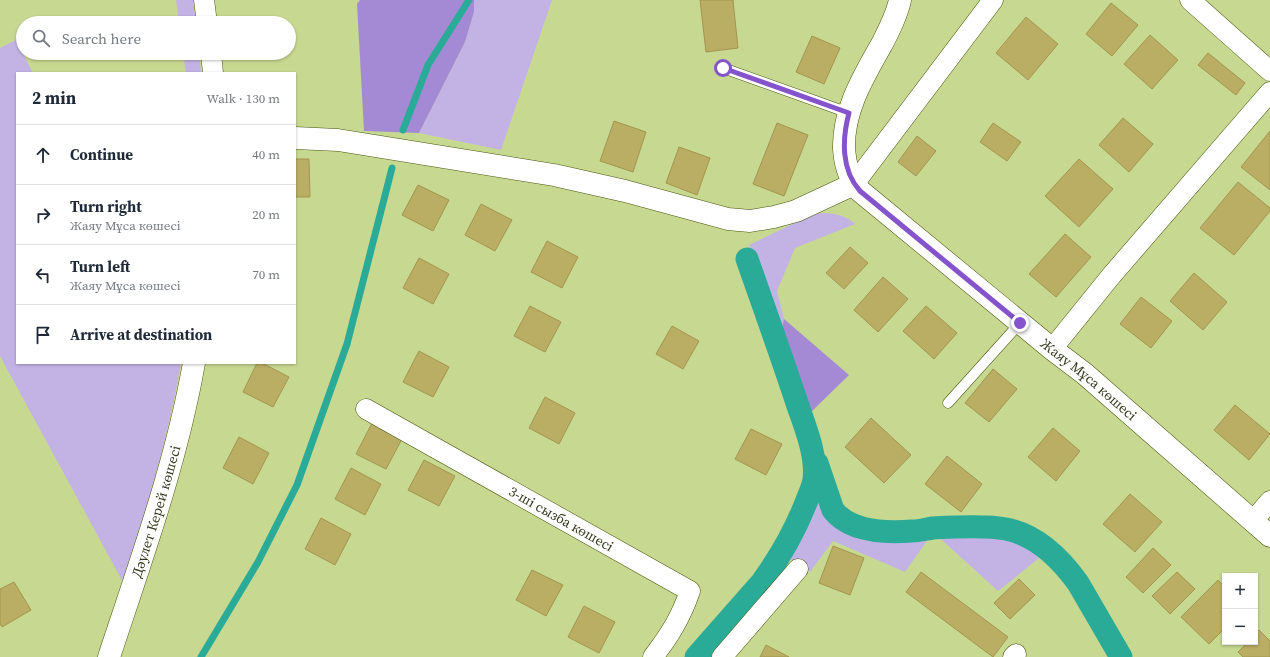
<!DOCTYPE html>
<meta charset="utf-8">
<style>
:root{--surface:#fff;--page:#f6f6f7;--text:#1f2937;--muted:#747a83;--line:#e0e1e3}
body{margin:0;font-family:"Source Serif 4",serif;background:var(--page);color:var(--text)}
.controls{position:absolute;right:12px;bottom:12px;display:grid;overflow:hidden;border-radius:0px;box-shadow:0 1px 3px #0004}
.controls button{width:36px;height:36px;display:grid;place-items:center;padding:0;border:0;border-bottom:1px solid var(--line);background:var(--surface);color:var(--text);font:20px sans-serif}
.stop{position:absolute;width:12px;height:12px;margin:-9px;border:3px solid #8553cc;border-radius:50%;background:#fff}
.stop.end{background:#8553cc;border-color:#fff;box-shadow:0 1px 4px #0008}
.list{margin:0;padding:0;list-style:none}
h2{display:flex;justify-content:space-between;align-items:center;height:52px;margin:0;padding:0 16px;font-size:17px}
h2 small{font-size:13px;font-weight:400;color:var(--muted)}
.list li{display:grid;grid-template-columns:26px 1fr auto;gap:12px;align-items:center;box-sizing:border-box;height:60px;padding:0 16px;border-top:1px solid var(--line)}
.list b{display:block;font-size:15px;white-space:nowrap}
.list p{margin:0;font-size:13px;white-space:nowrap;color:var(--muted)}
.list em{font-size:13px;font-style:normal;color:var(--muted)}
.icon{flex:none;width:22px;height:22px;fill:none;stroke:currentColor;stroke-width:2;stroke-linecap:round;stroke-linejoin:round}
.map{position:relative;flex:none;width:1270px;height:657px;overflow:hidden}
.search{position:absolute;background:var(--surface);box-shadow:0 1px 3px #0004;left:16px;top:16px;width:280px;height:44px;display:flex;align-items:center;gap:10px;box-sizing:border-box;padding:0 14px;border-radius:22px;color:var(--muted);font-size:15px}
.panel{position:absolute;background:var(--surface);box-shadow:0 1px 3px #0004;left:16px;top:72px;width:280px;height:292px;border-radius:0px}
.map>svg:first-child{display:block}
.green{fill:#c3b3e5}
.forest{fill:#a48ad5}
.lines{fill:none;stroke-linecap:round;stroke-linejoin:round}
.stream{stroke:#2aab97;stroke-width:7}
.canal{stroke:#2aab97;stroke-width:23}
.building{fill:#baad64;stroke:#a3964e}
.service-casing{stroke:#49550b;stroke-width:11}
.minor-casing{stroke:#49550b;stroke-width:21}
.tertiary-casing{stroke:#49550b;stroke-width:23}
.service{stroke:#fff;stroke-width:10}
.minor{stroke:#fff;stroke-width:20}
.tertiary{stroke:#fff;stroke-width:22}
.route{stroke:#8553cc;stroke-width:5}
.labels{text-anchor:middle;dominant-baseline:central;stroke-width:3;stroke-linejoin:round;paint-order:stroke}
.street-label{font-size:14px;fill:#343a1d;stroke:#c7d891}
</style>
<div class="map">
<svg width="1270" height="657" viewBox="0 0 1270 657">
<rect width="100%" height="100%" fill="#c7d891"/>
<g class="green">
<path d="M176,0h17l3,23h-17z"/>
<path d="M474,0h78l-51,150 -82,-17 46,-91 9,-30z"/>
<path d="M16,40l17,33h-16v290h164c-13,75 -35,148 -57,221l-124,-228v-308z"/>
<path d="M183,53h16l2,20h-15z"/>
<path d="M826,213c12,1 20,3 29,11l-60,24 -18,43 7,28 -3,13 -32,-87 64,-31z"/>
<path d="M821,494c2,8 4,15 9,22 15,17 51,20 72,19 10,-1 21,-3 31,-3 20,-1 41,-1 61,1 20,2 34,10 50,21l-46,37 -65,-59 -28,40 -72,-31 -23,31 -22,-15 22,-50z"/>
</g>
<g class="forest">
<path d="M360,0h114v12l-9,30 -46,91 -55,-2 -7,-127z"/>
<path d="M784,319l65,56 -40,39 -28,-82z"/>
</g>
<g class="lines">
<g class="stream">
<path d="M403,130l25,-65 41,-65"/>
<path d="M201,657l57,-95 39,-77 50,-141 45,-176"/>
</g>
<g class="canal">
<path d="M817,463l16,47c17,22 53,23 79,21 7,0 14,-2 21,-3 20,-1 54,-3 73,1 31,6 54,29 72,54l43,74"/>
<path d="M696,657l66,-75c18,-25 34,-53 45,-82 3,-7 6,-14 7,-20 3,-26 -9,-53 -17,-77 -16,-48 -33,-96 -50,-144"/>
</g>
</g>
<g class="building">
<path d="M700,0h33l5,48 -32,4z"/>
<path d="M1111,3l27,22 -26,31 -26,-22z"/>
<path d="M1026,17l32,27 -30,36 -32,-27z"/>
<path d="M1150,35l28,25 -26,29 -28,-25z"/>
<path d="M812,36l28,12 -16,36 -28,-12z"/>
<path d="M1208,53l37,30 -9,12 -38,-30z"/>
<path d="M1123,118l30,26 -24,28 -30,-27z"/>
<path d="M614,121l32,11 -13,40 -33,-11z"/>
<path d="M777,123l31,12 -24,61 -31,-12z"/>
<path d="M993,123l28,19 -14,19 -27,-19z"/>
<path d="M1270,131v59l-29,-23z"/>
<path d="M917,136l19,15 -20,25 -18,-14z"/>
<path d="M679,147l31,11 -13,37 -31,-12z"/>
<path d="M295,159h14l1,38h-15z"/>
<path d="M1079,159l34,30 -34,38 -34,-31z"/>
<path d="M1238,182l32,26v3l-36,44 -34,-27z"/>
<path d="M418,185l31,15 -16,31 -31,-16z"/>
<path d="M481,204l31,16 -17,31 -30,-16z"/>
<path d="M1065,234l26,23 -35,40 -27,-23z"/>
<path d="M547,241l31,16 -16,31 -31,-16z"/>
<path d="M850,247l18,16 -24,26 -18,-16z"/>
<path d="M419,258l30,16 -16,30 -30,-16z"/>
<path d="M1194,273l33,29 -24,28 -33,-29z"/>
<path d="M883,277l25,22 -30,33 -24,-22z"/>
<path d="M1141,297l31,24 -21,27 -31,-24z"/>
<path d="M530,306l31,16 -16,30 -31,-16z"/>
<path d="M926,306l31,27 -23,26 -31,-28z"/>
<path d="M672,326l27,15 -16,28 -27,-15z"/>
<path d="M419,351l30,16 -16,30 -30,-15z"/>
<path d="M257,363h5l27,14 -16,30 -30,-15z"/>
<path d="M993,369l24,20 -28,33 -24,-19z"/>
<path d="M545,397l30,16 -16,31 -30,-16z"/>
<path d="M1235,405l35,29 -21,26 -35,-30z"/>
<path d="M871,418l40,37 -27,28 -39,-36z"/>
<path d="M372,423l30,16 -16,30 -30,-15z"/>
<path d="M1053,428l27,23 -24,30 -28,-24z"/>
<path d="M751,429l31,15 -16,31 -31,-16z"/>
<path d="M239,437l30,16 -16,31 -30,-16z"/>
<path d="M947,456l35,28 -21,28 -36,-28z"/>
<path d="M424,460l31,16 -16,30 -31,-16z"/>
<path d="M351,468l30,16 -16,31 -30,-16z"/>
<path d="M1130,494l32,28 -27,30 -32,-28z"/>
<path d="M321,518l30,16 -16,31 -30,-16z"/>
<path d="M833,546l31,12 -14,37 -31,-12z"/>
<path d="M1153,548l18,17 -28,28 -17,-16z"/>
<path d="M532,570l31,15 -17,31 -30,-16z"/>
<path d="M921,572l87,65 -15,20 -87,-65z"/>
<path d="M1177,572l18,17 -25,25 -18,-18z"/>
<path d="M1019,579l16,16 -25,24 -16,-16z"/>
<path d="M1218,580l7,7v41l-16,16 -28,-27z"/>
<path d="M14,582l17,28 -29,17 -2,-3v-35z"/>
<path d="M584,606l31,16 -16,31 -31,-16z"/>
<path d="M1259,630l11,11v16h-27l-5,-5 10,-10h7v-8z"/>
<path d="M766,645l23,12h-29z"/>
</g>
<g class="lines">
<g class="service-casing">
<g id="service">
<path d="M723,68l126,45"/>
<path d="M948,403l72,-80"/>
</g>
</g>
<g class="minor-casing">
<g id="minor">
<path d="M204,0l3,23"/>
<path d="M1190,0l80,71"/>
<path d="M211,53l2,20"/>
<path d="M854,184l139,-184"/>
<path d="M1052,349l59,-73 159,-184"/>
<path id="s1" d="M366,409l324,182c-9,26 -20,44 -37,66"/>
<path d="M1253,521l17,-20"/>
<path d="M722,657l76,-88"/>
<path d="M1013,657l3,-3"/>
</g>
</g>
<g class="tertiary-casing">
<g id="tertiary">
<path id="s2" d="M900,0c-3,15 -10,28 -17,42 -19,34 -40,67 -39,107 1,16 6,31 16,42l192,158 33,25 185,162"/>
<path d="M295,138l43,2 216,35 71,16 103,28 22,2 24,-4 22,-6 58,-27"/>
<path id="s3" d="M109,657c32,-97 67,-193 85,-294"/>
</g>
</g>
<use href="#service" class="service"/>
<use href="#minor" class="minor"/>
<use href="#tertiary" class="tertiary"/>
</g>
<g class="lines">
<path class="route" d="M723,68l126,45c-7,26 -8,57 11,78l160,132"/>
</g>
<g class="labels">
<g class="street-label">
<text stroke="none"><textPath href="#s2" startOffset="503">Жаяу Мұса көшесі</textPath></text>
<text stroke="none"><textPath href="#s3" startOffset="153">Дәулет Керей көшесі</textPath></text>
<text stroke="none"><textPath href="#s1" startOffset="224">3-ші сызба көшесі</textPath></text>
</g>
</g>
</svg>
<div class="controls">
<button>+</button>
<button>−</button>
</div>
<div class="stop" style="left:723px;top:68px"></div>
<div class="stop end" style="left:1020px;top:323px"></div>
<div class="search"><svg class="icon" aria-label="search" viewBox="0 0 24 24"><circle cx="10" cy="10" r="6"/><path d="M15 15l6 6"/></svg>Search here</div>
<section class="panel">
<h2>2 min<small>Walk · 130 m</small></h2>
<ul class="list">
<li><svg class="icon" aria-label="ahead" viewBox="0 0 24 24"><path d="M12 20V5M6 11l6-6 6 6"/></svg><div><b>Continue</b></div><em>40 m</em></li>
<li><svg class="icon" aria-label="right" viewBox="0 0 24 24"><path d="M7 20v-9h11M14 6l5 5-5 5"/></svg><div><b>Turn right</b><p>Жаяу Мұса көшесі</p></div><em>20 m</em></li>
<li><svg class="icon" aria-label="left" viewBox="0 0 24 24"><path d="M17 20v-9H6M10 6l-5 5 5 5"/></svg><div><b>Turn left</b><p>Жаяу Мұса көшесі</p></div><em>70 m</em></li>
<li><svg class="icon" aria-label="arrive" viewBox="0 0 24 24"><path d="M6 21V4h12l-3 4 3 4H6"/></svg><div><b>Arrive at destination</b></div></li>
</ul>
</section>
</div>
